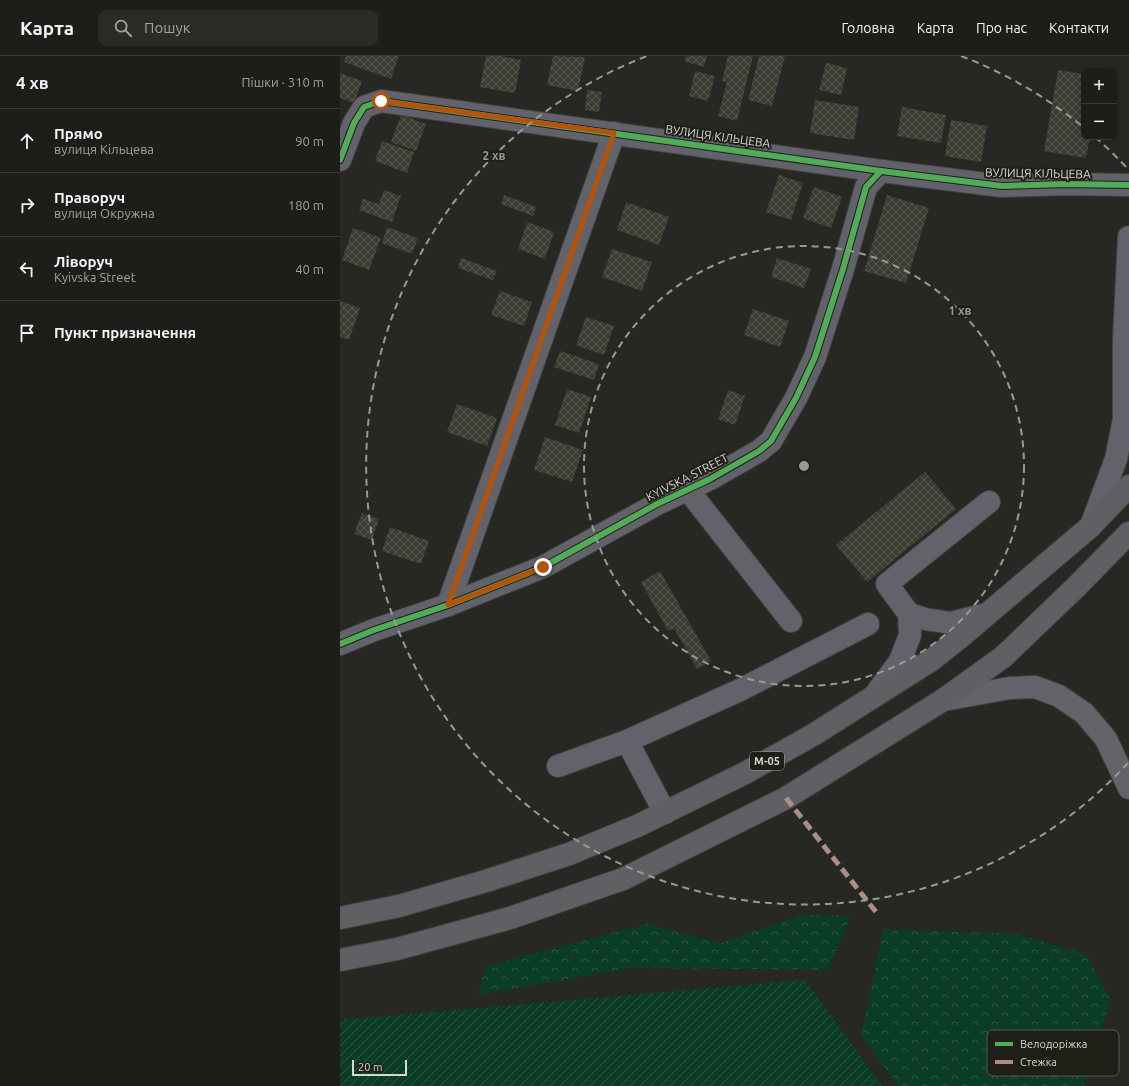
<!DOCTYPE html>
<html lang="uk">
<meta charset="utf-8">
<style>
:root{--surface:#1d1d1a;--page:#2a2a27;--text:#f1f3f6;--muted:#a0a2a2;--line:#3b3b39}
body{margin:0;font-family:Ubuntu,sans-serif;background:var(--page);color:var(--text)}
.controls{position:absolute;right:12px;top:12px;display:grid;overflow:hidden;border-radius:8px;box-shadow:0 4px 16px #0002}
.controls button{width:36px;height:36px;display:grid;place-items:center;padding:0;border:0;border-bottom:1px solid var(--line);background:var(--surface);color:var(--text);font:20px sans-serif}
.scale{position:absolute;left:12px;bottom:10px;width:55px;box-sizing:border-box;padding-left:4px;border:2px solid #d7d7d2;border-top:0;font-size:11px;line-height:14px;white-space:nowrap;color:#d7d7d2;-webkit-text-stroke:3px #1f1e17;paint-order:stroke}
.stop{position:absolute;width:12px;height:12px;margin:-9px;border:3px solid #b45309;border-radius:50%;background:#fff}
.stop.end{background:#b45309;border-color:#fff;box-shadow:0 1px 4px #0008}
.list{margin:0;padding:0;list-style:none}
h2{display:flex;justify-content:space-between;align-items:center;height:52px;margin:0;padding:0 16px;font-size:17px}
h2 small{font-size:13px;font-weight:400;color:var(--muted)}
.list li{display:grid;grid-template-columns:26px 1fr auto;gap:12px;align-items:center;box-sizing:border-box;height:64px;padding:0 16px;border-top:1px solid var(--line)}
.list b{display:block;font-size:15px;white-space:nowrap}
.list p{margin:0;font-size:13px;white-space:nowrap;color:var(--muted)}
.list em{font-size:13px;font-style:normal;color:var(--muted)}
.icon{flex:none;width:22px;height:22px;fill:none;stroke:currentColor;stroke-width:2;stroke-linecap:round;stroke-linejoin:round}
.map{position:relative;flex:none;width:789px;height:1030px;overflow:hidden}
header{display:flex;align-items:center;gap:24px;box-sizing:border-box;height:56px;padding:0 20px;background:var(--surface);border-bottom:1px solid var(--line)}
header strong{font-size:19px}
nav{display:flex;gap:22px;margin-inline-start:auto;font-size:14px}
.search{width:280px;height:36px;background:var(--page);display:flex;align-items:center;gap:10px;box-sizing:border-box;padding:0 14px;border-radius:8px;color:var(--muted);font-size:15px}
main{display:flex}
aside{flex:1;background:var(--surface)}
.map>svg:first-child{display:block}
.forest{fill:url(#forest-crowns)}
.garden{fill:url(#garden-furrows)}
.building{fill:url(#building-cross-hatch)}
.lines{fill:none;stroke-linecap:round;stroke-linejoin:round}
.minor-casing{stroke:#424240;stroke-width:24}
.major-casing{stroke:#424240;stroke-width:24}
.highway-casing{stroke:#424240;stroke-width:24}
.minor{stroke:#62636a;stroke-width:22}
.major{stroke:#636369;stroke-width:22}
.highway{stroke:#606064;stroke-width:22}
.quiet{stroke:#ac8f84;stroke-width:5;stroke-dasharray:10 5;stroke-linecap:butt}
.cycleway-casing{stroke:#1f1e17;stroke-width:8}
.cycleway{stroke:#51ab58;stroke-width:6}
.route{stroke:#b45309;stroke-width:5}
.ring{fill:none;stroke:#999995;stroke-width:2;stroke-dasharray:7 5}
.labels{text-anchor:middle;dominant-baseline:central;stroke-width:4;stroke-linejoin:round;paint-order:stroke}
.shield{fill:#1f1e17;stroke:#a0a09a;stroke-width:1}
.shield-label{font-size:11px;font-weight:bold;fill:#d7d7d2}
.street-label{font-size:12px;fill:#d7d7d2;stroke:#1f1e17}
.key{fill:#1f1e17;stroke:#56564f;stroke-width:1}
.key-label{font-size:11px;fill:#d7d7d2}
.centre{fill:#999995;stroke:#1f1e17;stroke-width:2}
.ring-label{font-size:12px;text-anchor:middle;font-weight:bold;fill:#999995;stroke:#1f1e17;stroke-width:4;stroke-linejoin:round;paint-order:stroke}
</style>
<header>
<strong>Карта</strong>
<div class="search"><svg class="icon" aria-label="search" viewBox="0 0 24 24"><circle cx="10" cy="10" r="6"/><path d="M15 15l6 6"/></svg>Пошук</div>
<nav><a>Головна</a><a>Карта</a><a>Про нас</a><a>Контакти</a></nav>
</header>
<main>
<aside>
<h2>4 хв<small>Пішки · 310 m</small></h2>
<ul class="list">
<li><svg class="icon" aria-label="ahead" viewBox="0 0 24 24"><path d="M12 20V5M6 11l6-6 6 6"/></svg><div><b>Прямо</b><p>вулиця Кільцева</p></div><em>90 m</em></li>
<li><svg class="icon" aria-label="right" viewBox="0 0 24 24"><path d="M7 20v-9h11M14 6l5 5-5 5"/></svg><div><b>Праворуч</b><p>вулиця Окружна</p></div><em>180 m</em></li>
<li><svg class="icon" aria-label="left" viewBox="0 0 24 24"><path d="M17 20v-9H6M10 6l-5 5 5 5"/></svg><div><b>Ліворуч</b><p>Kyivska Street</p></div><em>40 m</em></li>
<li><svg class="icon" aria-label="arrive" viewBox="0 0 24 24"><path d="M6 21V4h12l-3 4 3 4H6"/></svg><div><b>Пункт призначення</b></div></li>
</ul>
</aside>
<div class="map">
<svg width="789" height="1030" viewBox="0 0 789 1030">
<defs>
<pattern id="forest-crowns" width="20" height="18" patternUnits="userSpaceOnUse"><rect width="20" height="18" fill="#0b3c28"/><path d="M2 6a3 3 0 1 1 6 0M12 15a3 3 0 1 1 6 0" fill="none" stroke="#2e5746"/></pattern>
<pattern id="garden-furrows" width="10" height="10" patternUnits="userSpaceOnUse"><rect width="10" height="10" fill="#0b3c28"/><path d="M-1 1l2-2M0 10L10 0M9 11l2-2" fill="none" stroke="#2e5746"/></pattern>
<pattern id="building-cross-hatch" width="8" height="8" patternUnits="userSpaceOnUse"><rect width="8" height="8" fill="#3d3c33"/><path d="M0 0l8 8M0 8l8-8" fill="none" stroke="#585750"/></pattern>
</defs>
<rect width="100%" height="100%" fill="#272723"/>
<g class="forest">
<path d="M460,859l51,1 -23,54 -199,-2 -152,27 9,-29 161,-42 74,19z"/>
<path d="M543,873l134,5 70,21 24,45 -27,86h-186l-37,-50z"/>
</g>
<path class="garden" d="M465,924l77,106h-542v-66z"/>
<g class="building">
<path d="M6,0h53l-8,23 -47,-17z"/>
<path d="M146,0h14l21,4 -6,33 -35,-6z"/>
<path d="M213,0l32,1 -7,34 -31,-6z"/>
<path d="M346,0h21l-3,11 -20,-6z"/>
<path d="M388,0h25l-16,65 -19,-5 9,-34 -5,-1z"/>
<path d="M419,0h26l-13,50 -24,-6z"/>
<path d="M486,7l21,5 -6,27 -22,-5z"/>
<path d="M718,14l26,4v63h6l-4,21 -42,-7z"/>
<path d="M355,15l20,5 -7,25 -19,-5z"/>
<path d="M0,17l22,8 -8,22 -14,-5z"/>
<path d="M247,34l15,2 -3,20 -14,-2z"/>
<path d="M475,44l44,7 -5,33 -44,-7z"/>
<path d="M562,51l44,8 -5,28 -44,-7z"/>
<path d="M61,59l25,9 -10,27 -25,-9z"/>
<path d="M611,64l36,6 -6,36 -36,-6z"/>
<path d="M42,85l32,11 -7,21 -32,-12z"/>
<path d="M439,119l24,8 -12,37 -25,-8z"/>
<path d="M474,131l28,10 -11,31 -28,-10z"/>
<path d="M44,134l17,6 -9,26 -33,-12 4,-11 16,5z"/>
<path d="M164,139l32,12 -3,9 -32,-12z"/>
<path d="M547,139l42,13 -23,75 -42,-12z"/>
<path d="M286,146l43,15 -10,28 -42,-15z"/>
<path d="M187,166l27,10 -9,27 -27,-10z"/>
<path d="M47,171l31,11 -6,16 -30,-11z"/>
<path d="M13,172l28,10 -12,32 -27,-10z"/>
<path d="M272,193l40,13 -10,29 -40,-14z"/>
<path d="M121,202l36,13 -4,9 -35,-12z"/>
<path d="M437,202l34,11 -7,19 -33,-11z"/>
<path d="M160,235l32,11 -8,24 -33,-11z"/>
<path d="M0,245l20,7 -11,32 -9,-3z"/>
<path d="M413,253l36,12 -9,26 -36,-12z"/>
<path d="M246,261l28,9 -10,29 -28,-10z"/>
<path d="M220,295l39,13 -5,16 -40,-13z"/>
<path d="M227,333l24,8 -12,36 -24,-8z"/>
<path d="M388,334l17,6 -10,29 -17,-6z"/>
<path d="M117,348l40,14 -10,28 -40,-14z"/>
<path d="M205,381l38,13 -11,32 -38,-12z"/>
<path d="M585,416l31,37 -89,73 -31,-37z"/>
<path d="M22,457l17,6 -7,21 -18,-6z"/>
<path d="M50,471l39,14 -8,23 -39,-13z"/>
<path d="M320,515l51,90 -14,8 -23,-41 -6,3 -27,-49z"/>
</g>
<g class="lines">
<g class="minor-casing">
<g id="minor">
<path d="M0,104l14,-37 10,-16 17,-6 500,70 121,15 64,-2 63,1"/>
<path d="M348,434l103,131"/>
<path d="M751,470l25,-67 8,-40v-80l5,-102"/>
<path d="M108,549l166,-472"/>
<path d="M569,558l16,5 26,4 36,-9"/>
<path d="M0,588l34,-14 74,-25 95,-38 114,-63 53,-25 49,-28 12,-10 25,-43 19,-41 28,-88 23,-82 15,-16"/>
<path d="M535,639l25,-34 10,-26 -1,-21 -22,-30 102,-82"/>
<path d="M287,685l38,72"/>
<path d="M218,710l69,-25 113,-51 128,-66"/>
</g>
</g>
<g class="major-casing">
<path id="major" d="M603,644l67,-12 25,-1 24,9 25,17 22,26 23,49"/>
</g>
<g class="highway-casing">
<g id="highway">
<path d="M0,862l59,-12 87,-25 83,-27 68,-28 108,-53 68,-38 120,-76 25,-20 133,-113 38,-40"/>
<path d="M0,904l57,-11 113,-31 113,-39 163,-81 157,-98 60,-43 73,-70 53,-54"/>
</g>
</g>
<use href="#minor" class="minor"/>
<use href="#major" class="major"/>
<use href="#highway" class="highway"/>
<path class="quiet" d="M446,742l90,114"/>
<g class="cycleway-casing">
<g id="cycleway">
<path d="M0,104l14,-37 10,-16 17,-6 500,70 121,15 64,-2 63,1"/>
<path d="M0,588l34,-14 74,-25 95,-38 114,-63 53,-25 49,-28 12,-10 25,-43 19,-41 28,-88 23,-82 15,-16"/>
</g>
</g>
<use href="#cycleway" class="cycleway"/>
</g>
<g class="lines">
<path class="route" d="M41,45l233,32 -166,472 95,-38"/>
</g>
<g class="ring">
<circle cx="464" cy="410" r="220"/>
<path d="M788 707A439 439 0 1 1 307 0M621 0A439 439 0 0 1 743 71M755 81A439 439 0 0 1 788 113"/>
</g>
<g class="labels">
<rect class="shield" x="410" y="696" width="34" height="18" rx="3"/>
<g class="shield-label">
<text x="427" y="705">М-05</text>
</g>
<g class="street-label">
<text transform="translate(378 80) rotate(8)">ВУЛИЦЯ КІЛЬЦЕВА</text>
<text transform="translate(698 117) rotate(1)">ВУЛИЦЯ КІЛЬЦЕВА</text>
<text transform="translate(347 421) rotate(-27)">KYIVSKA STREET</text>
</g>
</g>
<rect x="647" y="974" width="132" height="46" rx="6" class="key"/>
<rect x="655" y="986" width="18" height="4" fill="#51ab58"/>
<rect x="655" y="1004" width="18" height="4" fill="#ac8f84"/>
<g class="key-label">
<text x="680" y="992">Велодоріжка</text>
<text x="680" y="1010">Стежка</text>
</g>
<circle cx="464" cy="410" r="6" class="centre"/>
<g class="ring-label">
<text x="154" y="104">2 хв</text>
<text x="620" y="259">1 хв</text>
</g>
</svg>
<div class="controls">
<button>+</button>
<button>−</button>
</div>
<div class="scale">20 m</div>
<div class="stop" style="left:41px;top:45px"></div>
<div class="stop end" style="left:203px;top:511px"></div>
</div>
</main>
